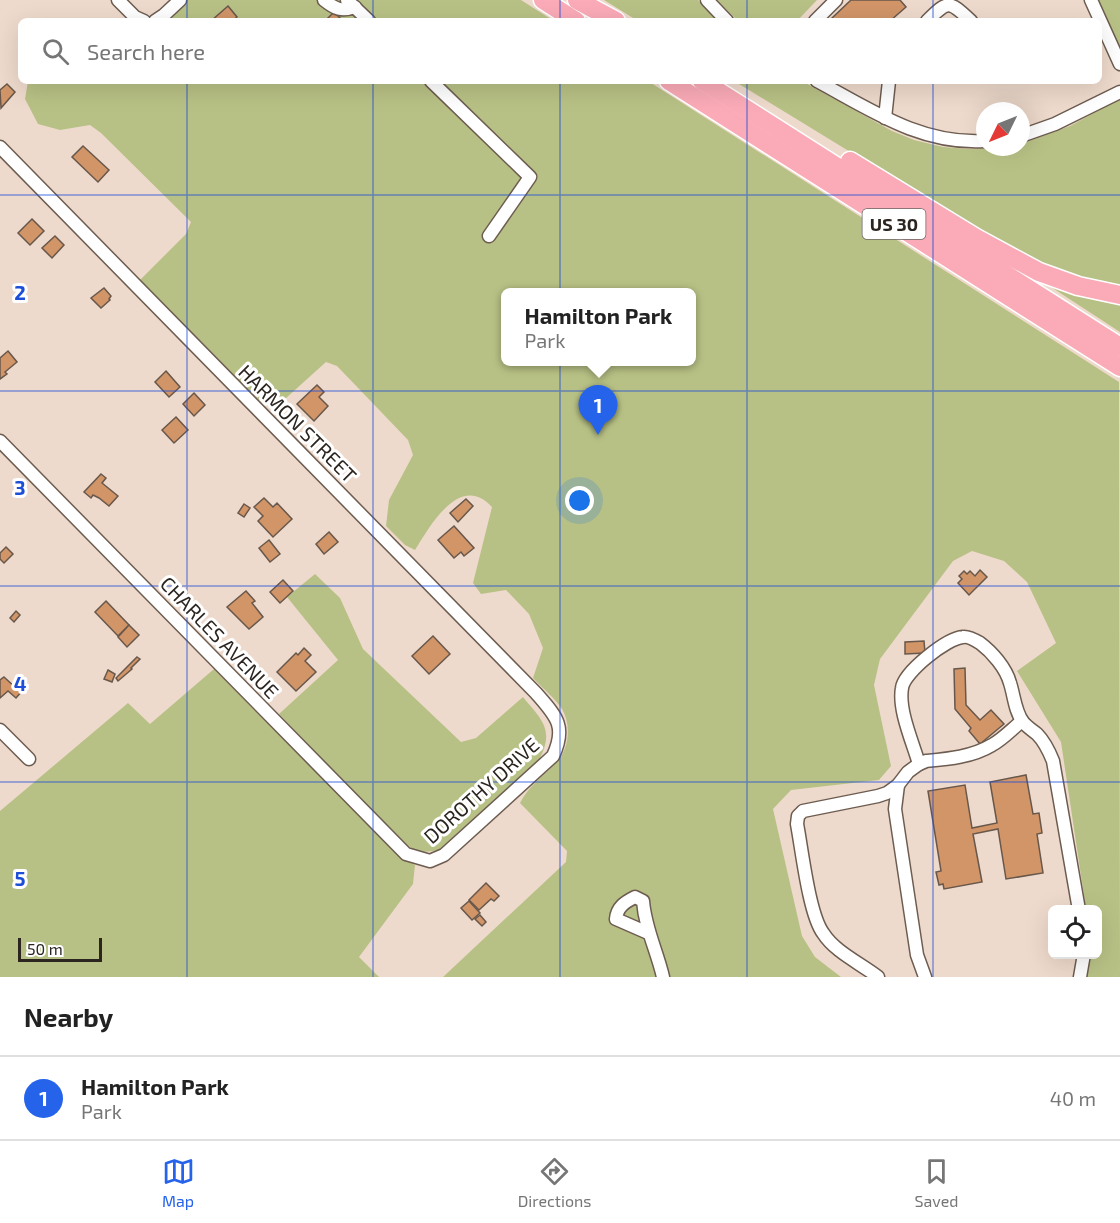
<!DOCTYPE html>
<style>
:root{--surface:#fff;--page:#f2f2f2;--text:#222;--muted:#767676;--line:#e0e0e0;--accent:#2563eb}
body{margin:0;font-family:"Exo 2",sans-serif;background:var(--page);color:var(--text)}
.controls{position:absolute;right:18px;bottom:18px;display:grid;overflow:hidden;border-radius:9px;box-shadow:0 6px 24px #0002}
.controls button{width:54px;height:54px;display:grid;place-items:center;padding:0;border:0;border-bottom:2px solid var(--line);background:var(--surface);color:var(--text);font:30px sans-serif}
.compass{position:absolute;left:976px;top:102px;width:54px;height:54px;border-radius:50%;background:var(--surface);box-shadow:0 6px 24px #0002;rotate:227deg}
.scale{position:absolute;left:18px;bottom:15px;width:84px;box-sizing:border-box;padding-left:6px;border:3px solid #2b241f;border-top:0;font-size:16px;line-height:21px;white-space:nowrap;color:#2b241f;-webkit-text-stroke:4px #fff;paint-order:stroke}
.you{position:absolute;left:580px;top:501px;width:21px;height:21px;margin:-15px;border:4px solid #fff;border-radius:50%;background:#1a73e8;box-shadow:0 0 0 9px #1a73e833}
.badge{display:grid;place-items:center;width:39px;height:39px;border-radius:50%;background:var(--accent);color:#fff;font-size:20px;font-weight:700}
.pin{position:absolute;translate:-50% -50px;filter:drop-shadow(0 2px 3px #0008)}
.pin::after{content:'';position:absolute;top:32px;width:21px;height:18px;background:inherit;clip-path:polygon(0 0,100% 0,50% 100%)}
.popup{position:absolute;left:501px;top:288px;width:195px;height:78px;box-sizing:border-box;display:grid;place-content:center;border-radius:9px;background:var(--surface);filter:drop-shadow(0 2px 4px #0005);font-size:20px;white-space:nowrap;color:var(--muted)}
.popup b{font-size:22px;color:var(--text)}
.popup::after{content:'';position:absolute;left:50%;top:100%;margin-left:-12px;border:12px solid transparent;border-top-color:var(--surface)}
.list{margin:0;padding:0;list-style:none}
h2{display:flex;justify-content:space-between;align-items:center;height:78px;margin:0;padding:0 24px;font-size:26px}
h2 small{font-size:20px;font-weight:400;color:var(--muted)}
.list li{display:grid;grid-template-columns:39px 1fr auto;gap:18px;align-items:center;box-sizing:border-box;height:84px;padding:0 24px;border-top:2px solid var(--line)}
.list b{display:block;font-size:22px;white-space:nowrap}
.list p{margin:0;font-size:20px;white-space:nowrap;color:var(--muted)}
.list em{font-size:20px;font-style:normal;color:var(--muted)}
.icon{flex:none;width:33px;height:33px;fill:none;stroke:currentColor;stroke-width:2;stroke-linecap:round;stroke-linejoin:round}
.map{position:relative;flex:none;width:1120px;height:977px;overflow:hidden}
.search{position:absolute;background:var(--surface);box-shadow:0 6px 24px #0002;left:18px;right:18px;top:18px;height:66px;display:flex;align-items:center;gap:15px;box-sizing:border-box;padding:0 21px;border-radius:9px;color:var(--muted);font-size:22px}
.sheet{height:162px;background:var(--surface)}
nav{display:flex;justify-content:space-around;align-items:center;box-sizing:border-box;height:84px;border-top:2px solid var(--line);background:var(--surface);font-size:16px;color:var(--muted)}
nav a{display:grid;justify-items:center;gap:3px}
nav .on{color:var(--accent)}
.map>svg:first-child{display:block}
.green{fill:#b8c185;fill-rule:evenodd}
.building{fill:#d19568;stroke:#68574b;stroke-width:1.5}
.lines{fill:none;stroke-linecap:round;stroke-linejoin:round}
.minor-casing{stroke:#6d5c50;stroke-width:15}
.highway-casing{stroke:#fff;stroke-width:21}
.minor{stroke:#fff;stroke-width:12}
.highway{stroke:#faabb7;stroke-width:18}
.grid{fill:none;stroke:#1d4ed8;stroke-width:1.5;stroke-opacity:0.55}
.labels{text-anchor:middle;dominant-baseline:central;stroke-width:6;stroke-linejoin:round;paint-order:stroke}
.shield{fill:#fff;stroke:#6b6662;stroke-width:1.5}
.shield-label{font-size:18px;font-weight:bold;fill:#2b241f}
.street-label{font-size:20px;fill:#2b241f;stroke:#fff}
.grid-label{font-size:20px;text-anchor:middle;font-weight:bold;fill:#1d4ed8;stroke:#fff;stroke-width:6;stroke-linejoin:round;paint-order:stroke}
</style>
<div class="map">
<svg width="1120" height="977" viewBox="0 0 1120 977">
<rect width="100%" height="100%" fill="#eedacc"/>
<g class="green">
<path d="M185,0h336l33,21h-392z"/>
<path d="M604,0h94l21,21h-81z"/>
<path d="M717,0h100l-20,21h-59z"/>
<path d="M1096,0h24v49z"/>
<path d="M28,81h620l471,301 1,595h-35l4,-22 9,-1v-44l-12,-1 -25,-167 -44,-71 39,-28 -29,-61 -23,-21 -32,-10 -19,10 -73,98 -6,26 17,81 -12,14 -88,10 -18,19 29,127 13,21 26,20h-398l123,-115 1,-11 -47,-48c8,-16 22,-26 34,-38 15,-14 18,-39 8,-56 -7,-11 -20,-21 -29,-31l10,-30 -14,-34 -23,-24 -25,4 -8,-11 19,-76c-32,-35 -62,19 -77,43l-10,-5 -19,-19 3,-26 24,-45 -5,-15 -71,-74 -11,-4 -51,46 -11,-3 -124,-125 46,-46 5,-12 -90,-89 -11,-8 -30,5 -22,-6 -13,-25zM505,292h186v70h-186z"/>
<path d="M734,81h68l90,50 22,9 29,7 27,2 51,-2v-3l49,-18 50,-27v188l-36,-7 -31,-10 -80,-43z"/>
<path d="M1053,283l67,19v30l-69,-45z"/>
<path d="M315,574l25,24 23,51 98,93 15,-4 47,-41c19,23 32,33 16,63l-99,90c-22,4 -25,1 -43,-12l-118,-124 59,-54 -51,-63z"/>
<path d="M214,669l170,172 15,14 16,10 -2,19 -54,73 20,20h-379v-166l128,-108 22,21z"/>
</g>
<g class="building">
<path d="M851,0h49l6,7 -16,14h-55l-3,-3z"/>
<path d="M228,6l9,11 -5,4h-21z"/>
<path d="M334,12l9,9h-18z"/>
<path d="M7,84l8,8 -14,16 -1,-18z"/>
<path d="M83,146l26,24 -11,12 -26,-25z"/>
<path d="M32,219l12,12 -14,14 -12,-12z"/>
<path d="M55,236l9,9 -12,13 -10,-10z"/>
<path d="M104,288l7,8 -2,3 1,1 -9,8 -10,-10z"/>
<path d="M8,351l9,11 -12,10 2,2 -7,5v-21z"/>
<path d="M166,371l14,16 -11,10 -14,-15z"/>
<path d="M317,385l7,7 -5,5 9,9 -14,15 -17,-17z"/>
<path d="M194,393l11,12 -11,11 -11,-12z"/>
<path d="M176,417l12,13 -14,13 -12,-13z"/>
<path d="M101,474l5,4 -4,5 16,13 -9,10 -10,-8 -6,-3 -2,3 -7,-6z"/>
<path d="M264,498l9,9 4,-4 15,16 -19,18 -15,-16 5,-5 -9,-9z"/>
<path d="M466,499l7,7 -15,16 -8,-9z"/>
<path d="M244,504l6,4 -6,9 -6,-4z"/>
<path d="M454,526l20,22 -10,8 -3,-4 -7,6 -16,-18z"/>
<path d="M329,532l9,10 -14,12 -8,-10z"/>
<path d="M269,540l11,14 -10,8 -11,-14z"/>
<path d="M6,547l7,7 -9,9 -4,-4v-6z"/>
<path d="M980,570l7,7 -18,18 -11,-12 4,-4 -3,-3 5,-5 3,3 3,-3 5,5z"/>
<path d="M283,580l10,11 -13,12 -10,-11z"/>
<path d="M246,591l9,10 -3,2 11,14 -14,12 -22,-22z"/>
<path d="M106,601l23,24 -11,11 -23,-24z"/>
<path d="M16,611l4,4 -6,7 -4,-4z"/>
<path d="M129,625l10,10 -12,12 -9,-10z"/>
<path d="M433,636l17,18 -21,20 -17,-18z"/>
<path d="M924,641l1,12 -20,1v-12z"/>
<path d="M304,648l7,7 -6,6 11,11 -20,19 -19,-19 19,-19 2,2z"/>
<path d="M137,657l3,2 -9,9 1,1 -14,12 -2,-3z"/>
<path d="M965,668l1,37 14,15 11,-10 13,14 -24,20 -11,-13 2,-3 -16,-19 -1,-40z"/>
<path d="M108,670l7,4 -3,8 -8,-3z"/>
<path d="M4,677l12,11 3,-2 4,4 -7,8 -8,-7 -8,7v-18z"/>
<path d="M1026,775l7,39 6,-1 3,20 -5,1 6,39 -37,6 -8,-50 -25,5 9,48 -38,7 -1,-5 -4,1 -3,-13 5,-1 -13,-80 37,-6 7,43 25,-5 -7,-41z"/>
<path d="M486,883l13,13 -5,5 -3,-2 -12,11 -10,-10z"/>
<path d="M469,901l11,12 -8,7 -11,-12z"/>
<path d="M480,915l6,7 -4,4 -7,-7z"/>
</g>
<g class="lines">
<g class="minor-casing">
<g id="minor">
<path d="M118,0l17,17 9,4"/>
<path d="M324,0c11,9 18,12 31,7"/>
<path d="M347,0l22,21"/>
<path d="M707,0l20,21"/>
<path d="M1091,0l29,64"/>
<path d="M155,21l9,-6 16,-15"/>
<path d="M815,21l21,-21"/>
<path d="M927,21c21,-21 22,-21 44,0"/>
<path d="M431,81l99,96 -41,59"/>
<path d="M817,81c54,29 104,64 168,60"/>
<path d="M885,118l4,-37"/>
<path d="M1021,136l34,-12 65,-32"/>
<path d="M0,147l536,546c20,23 31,33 17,63l-109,99 -14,6 -24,-7 -406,-413"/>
<path d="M0,730l29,29"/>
<path d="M919,764c-6,-21 -21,-54 -17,-76 2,-16 45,-50 61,-51 5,-1 12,3 17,6 12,9 26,25 30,40 4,12 5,29 13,39 3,4 9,8 14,12 7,7 12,17 16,27l26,149"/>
<path d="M898,785l-3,24 22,146 8,22"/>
<path d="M648,933l-32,-14c1,-12 9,-17 19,-22l8,4c2,27 14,50 20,76"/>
<path d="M878,977c-18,-14 -43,-25 -55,-44 -14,-19 -21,-83 -26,-109l1,-8 5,-5 75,-15 9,-3 11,-8 10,-13 11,-8 7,-3c22,-2 46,-4 66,-16 11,-6 20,-16 30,-24"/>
<path d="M1080,977l4,-23"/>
</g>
</g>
<g class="highway-casing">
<g id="highway">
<path d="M543,0l33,21"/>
<path d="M577,0l39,21"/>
<path d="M669,81l451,286"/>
<path d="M702,81l418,266"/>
<path d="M850,161l126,77 63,34 39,14 42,9"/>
</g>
</g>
<use href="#minor" class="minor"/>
<use href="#highway" class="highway"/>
</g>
<path class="grid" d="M187,0v21M373,0v21M560,0v21M747,0v21M933,0v21M187,81v896M373,81v896M560,81v896M747,81v896M933,81v896M0,195h1120M0,391h1120M0,586h1120M0,782h1120"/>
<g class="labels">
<rect class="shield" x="862.5" y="209" width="63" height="30" rx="4.5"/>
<g class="shield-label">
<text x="894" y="224">US 30</text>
</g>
<g class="street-label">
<text transform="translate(298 423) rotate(45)">HARMON STREET</text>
<text transform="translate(220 637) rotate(46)">CHARLES AVENUE</text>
<text transform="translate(481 790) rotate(-42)">DOROTHY DRIVE</text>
</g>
</g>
<g class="grid-label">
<text x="20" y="300">2</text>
<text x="20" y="495">3</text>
<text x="20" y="691">4</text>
<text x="20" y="886">5</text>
</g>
</svg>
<div class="controls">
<button><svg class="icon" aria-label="locate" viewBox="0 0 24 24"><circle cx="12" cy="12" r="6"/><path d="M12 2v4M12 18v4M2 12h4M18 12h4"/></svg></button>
</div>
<svg class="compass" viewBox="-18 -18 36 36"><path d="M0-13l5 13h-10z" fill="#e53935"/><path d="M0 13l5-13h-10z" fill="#767676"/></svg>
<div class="scale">50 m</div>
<div class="you"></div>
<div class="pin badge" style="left:598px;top:435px">1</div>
<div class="popup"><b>Hamilton Park</b>Park</div>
<div class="search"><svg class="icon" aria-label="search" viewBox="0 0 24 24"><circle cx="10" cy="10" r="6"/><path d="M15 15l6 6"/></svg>Search here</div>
</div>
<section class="sheet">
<h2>Nearby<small></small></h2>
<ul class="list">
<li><span class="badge">1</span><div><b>Hamilton Park</b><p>Park</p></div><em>40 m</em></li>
</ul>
</section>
<nav>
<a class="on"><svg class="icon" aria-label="map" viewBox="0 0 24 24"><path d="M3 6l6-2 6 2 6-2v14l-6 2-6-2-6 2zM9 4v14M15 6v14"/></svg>Map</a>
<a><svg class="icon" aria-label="directions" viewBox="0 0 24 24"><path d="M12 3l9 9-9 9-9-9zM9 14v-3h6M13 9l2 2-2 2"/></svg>Directions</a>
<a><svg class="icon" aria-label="saved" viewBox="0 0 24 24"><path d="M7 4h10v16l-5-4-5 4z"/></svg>Saved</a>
</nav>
